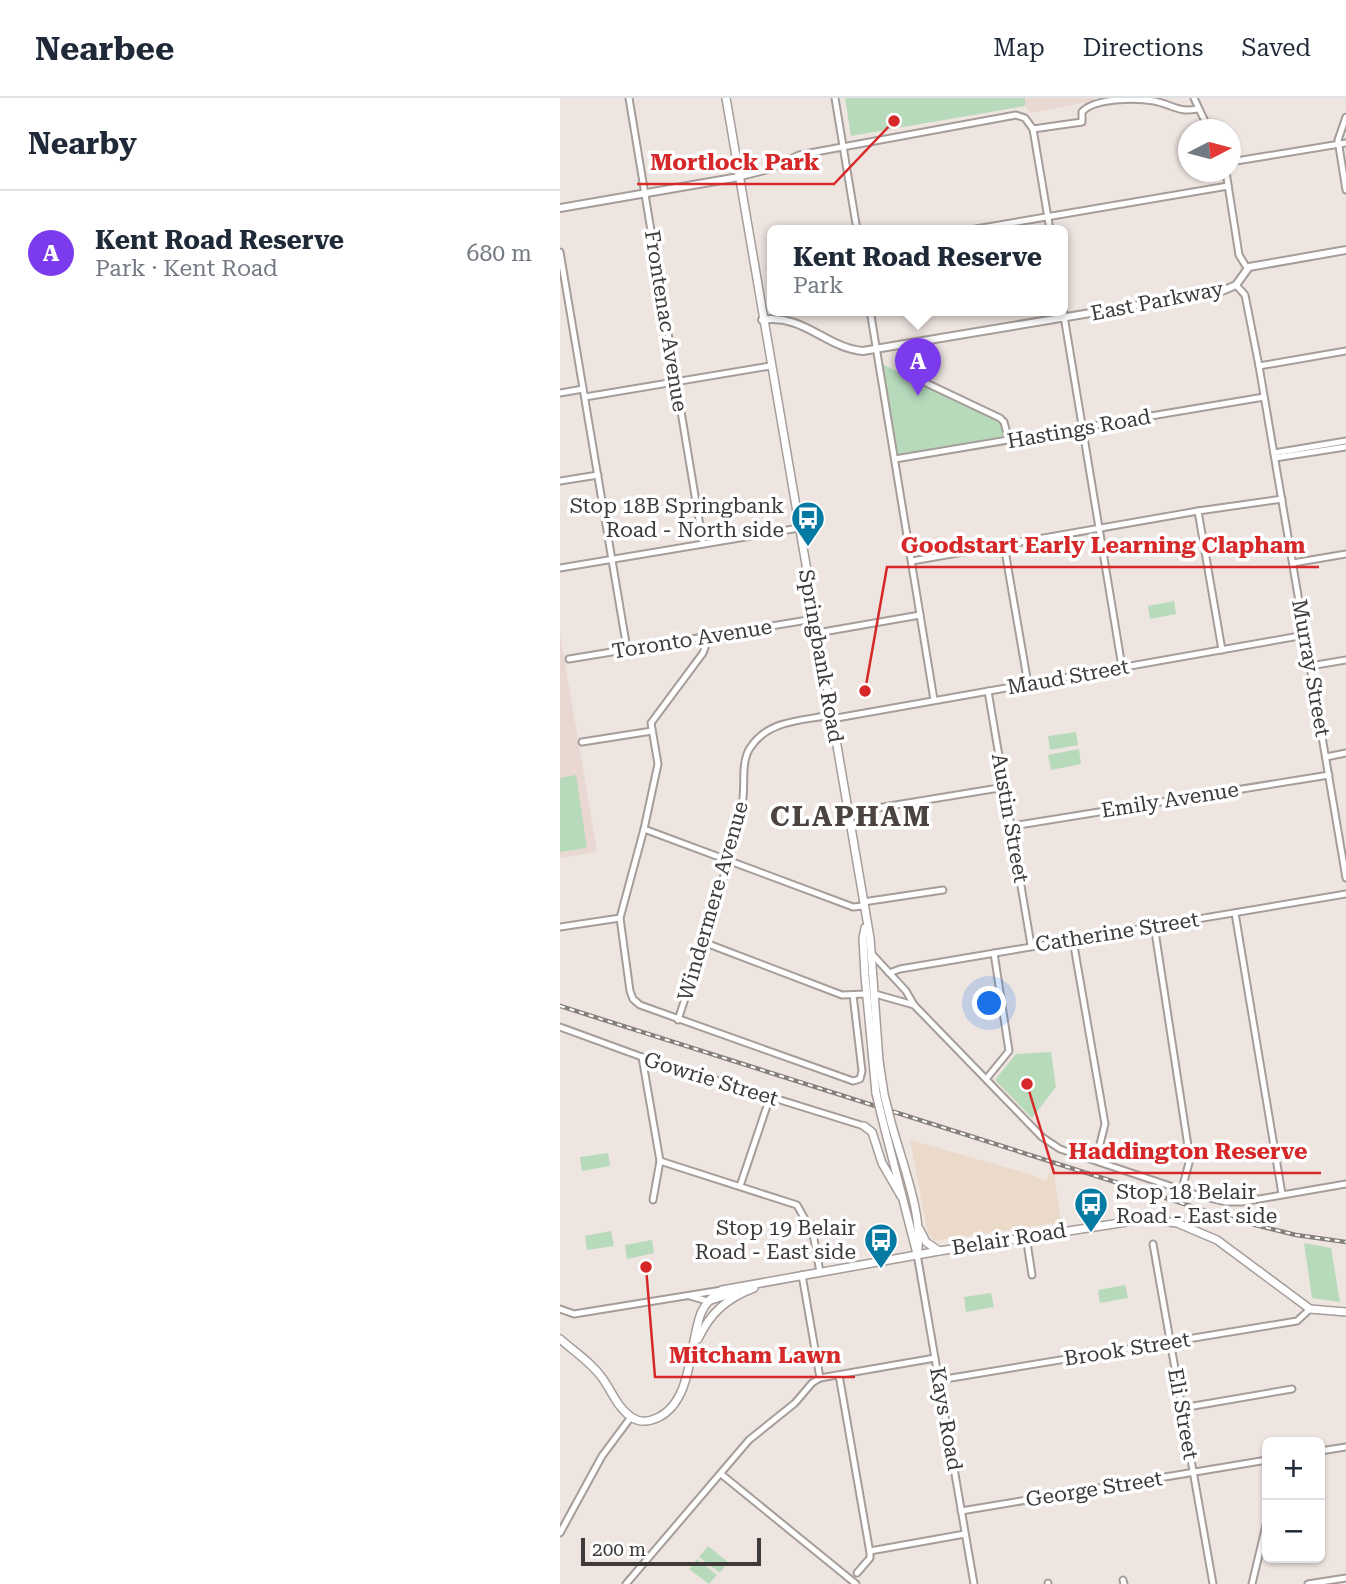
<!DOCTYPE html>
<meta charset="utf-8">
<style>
:root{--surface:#fff;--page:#f6f6f7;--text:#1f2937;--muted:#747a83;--line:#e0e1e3;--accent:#7c3aed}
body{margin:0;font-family:"Roboto Serif",serif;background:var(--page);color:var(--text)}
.controls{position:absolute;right:21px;bottom:21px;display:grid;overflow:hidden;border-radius:10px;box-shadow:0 2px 5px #0004}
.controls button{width:63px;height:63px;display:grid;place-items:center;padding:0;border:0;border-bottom:2px solid var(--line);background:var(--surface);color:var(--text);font:35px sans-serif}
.compass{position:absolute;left:618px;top:21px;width:63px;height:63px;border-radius:50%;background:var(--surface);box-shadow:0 2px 5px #0004;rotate:84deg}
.scale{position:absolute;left:21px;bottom:18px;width:180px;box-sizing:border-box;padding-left:7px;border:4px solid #3e3a39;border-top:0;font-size:19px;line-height:24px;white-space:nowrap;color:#3e3a39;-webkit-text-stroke:5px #fff;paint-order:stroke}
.you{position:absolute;left:430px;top:906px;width:24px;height:24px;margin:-18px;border:5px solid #fff;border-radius:50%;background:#1a73e8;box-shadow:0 0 0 10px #1a73e833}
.badge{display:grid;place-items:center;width:46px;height:46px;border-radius:50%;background:var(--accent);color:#fff;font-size:23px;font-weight:700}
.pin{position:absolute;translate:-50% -58px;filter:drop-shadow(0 2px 4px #0008)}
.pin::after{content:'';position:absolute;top:37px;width:24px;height:21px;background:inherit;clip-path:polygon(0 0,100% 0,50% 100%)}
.popup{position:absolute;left:207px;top:127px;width:301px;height:91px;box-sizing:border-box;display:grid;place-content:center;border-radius:10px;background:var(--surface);filter:drop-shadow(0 2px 5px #0005);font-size:23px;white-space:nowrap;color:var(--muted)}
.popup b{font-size:26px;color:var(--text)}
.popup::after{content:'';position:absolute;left:50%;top:100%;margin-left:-14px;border:14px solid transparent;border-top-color:var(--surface)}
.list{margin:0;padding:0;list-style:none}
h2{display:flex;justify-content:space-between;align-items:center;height:91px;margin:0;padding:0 28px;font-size:30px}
h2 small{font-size:23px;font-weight:400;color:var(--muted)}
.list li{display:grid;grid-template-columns:46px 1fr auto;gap:21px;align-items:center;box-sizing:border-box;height:126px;padding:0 28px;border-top:2px solid var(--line)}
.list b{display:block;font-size:26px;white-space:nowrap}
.list p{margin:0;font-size:23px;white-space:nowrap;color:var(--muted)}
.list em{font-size:23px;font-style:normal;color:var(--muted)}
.map{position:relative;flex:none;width:786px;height:1486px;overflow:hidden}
header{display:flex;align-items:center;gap:42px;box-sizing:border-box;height:98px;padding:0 35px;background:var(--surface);border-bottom:2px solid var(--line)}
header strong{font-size:33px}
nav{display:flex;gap:38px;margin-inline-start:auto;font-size:24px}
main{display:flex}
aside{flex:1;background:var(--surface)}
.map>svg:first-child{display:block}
.built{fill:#e9d8d1}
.industrial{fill:#ebdac9}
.green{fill:#b7dabb}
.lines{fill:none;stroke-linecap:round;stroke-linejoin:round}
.minor-casing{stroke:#a59d99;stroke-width:9}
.tertiary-casing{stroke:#a59d99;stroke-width:10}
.secondary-casing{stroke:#a59d99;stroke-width:10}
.minor{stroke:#fff;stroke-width:5}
.tertiary{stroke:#fff;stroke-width:6}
.secondary{stroke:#fff;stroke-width:7}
.rail-casing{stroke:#857f7c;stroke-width:4.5}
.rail{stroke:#fff;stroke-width:2;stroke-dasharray:5;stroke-linecap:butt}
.secondary-bridge-casing{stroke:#a59d99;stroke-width:10;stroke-linecap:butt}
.secondary-bridge{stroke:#fff;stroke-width:7}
.labels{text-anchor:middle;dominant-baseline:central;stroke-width:7;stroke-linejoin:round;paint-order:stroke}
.street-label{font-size:21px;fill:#3e3a39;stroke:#fff}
.poi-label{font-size:21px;fill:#3e3a39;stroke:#fff;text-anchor:end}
.district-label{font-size:28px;font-weight:bold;letter-spacing:2px;fill:#4a4340;stroke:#fff}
.leader{fill:none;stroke:#d62828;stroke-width:2.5}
.callout-dot{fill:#d62828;stroke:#fff;stroke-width:2.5}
.callout-label{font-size:23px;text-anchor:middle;font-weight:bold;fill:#d62828;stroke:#fff;stroke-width:7;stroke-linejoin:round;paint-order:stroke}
</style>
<header>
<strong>Nearbee</strong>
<nav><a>Map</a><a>Directions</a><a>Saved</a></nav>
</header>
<main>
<aside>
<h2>Nearby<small></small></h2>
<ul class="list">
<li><span class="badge">A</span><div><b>Kent Road Reserve</b><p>Park · Kent Road</p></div><em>680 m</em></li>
</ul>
</aside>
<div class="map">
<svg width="786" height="1486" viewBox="0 0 786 1486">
<rect width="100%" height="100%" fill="#eee5e1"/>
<g class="built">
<path d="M465,0h69l-1,3 -62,12 -6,-7z"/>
<path d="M0,535l37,219 -37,6z"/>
</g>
<path class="industrial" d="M350,1042l123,35 13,6 4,-10 4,2 7,49 -126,19 -7,-7z"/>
<g class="green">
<path d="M285,0h180v8l-174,30z"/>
<path d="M320,265l117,56 6,5 1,11 -3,2 -106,18z"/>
<path d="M614,503l2,13 -26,5 -2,-13z"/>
<path d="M516,634l2,13 -28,5 -2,-14z"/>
<path d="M519,651l2,15 -30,6 -3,-15z"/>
<path d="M16,677l11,73 -27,4v-74z"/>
<path d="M491,954l5,35 -24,31 -37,-38 21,-26z"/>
<path d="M48,1055l2,13 -28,5 -2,-14z"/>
<path d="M51,1133l3,15 -27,4 -2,-14z"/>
<path d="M92,1142l2,13 -27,6 -2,-14z"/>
<path d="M744,1145l27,5 9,54 -28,-4z"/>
<path d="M565,1187l3,13 -28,5 -2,-13z"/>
<path d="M431,1195l3,14 -28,5 -2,-15z"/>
<path d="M148,1448l20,16 -8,11 -21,-16z"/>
<path d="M137,1461l20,16 -8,9 -20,-15z"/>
</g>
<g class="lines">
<g class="minor-casing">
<g id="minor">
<path d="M69,0l74,446"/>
<path d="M275,0l22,132"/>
<path d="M634,0l15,32"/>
<path d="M786,19l-8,23 8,50"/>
<path d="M473,31l17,101"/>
<path d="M670,64l116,-19"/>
<path d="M666,74l13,83 8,13"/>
<path d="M179,79l31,-8 29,-14 217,-40 9,3 8,11 49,-7v-10c12,-14 54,-14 72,-11 17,3 24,12 43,8"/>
<path d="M410,132l258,-44"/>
<path d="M0,154l67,397"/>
<path d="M676,187l9,10 14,71 87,512"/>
<path d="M310,212l64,390"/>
<path d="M503,212l59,357"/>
<path d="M699,268l87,-15"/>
<path d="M343,274l97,46 4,4 5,19"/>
<path d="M0,295l23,-4"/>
<path d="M25,299l185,-31"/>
<path d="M714,355l72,-12"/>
<path d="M715,360l71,-11"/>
<path d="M335,361l369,-62"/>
<path d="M0,383l38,-6"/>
<path d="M638,413l24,139"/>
<path d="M444,447l24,139"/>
<path d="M352,463l286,-50 84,-12"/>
<path d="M733,465l53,-9"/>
<path d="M0,470l239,-40"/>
<path d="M257,535l103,-18"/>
<path d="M149,538l-6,17 -52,70 7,41 -14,65 -24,89 10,73 3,8 7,6 213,76 7,-2 2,-8 -9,-76"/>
<path d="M9,561l245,-40"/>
<path d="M750,568l36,-6"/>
<path d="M428,593l43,254"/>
<path d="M271,621l474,-84"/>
<path d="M22,644l70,-11"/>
<path d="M766,659l20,-4"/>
<path d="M287,715l158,-26"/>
<path d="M452,728l317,-51"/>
<path d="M84,731l209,78 10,-1"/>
<path d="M303,804l80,-12"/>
<path d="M675,815l47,281"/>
<path d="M594,827l36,234 -8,30"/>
<path d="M0,829l60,-9"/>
<path d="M513,842l32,184 -9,36"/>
<path d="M143,844l139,53 24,-1"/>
<path d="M311,855l35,38 8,14 128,132 18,12 137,46 29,7h16l104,-18"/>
<path d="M329,875l11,-4 446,-75"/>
<path d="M315,896l39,11"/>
<path d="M118,922c23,-71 48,-142 64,-215 4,-17 -2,-42 8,-57 18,-28 50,-27 81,-33"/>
<path d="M0,929l82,30 222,69"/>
<path d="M82,959l18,104 137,44 16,29 7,38"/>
<path d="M427,980l22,-27 -15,-98"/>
<path d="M180,1088l30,-89"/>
<path d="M93,1102l7,-39"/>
<path d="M466,1138l6,39"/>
<path d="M593,1146l60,340"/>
<path d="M357,1156l57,330"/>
<path d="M130,1198l17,5"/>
<path d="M0,1211l14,5 148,-24"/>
<path d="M279,1277l31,178v5l-13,15"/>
<path d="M260,1280l115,-20"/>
<path d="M379,1282l358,-59 13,-12"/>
<path d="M622,1310l110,-19"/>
<path d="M760,1353l26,-4"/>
<path d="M161,1376l135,110"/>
<path d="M401,1413l306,-51"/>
<path d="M0,1435l42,-77 29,-39"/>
<path d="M310,1453l95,-17"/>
<path d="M563,1482l1,4"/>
<path d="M488,1485v1"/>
<path d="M66,1486l123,-144 46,-37 17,-20 8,-5 -18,-103"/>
<path d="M692,1486l15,-63"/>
<path d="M748,1486l38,-6"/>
</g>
</g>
<g class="tertiary-casing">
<g id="tertiary">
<path d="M0,110l179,-31"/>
<path d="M202,222c41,-7 64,28 101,31l359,-60 14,-6 13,-18 97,-17"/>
</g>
</g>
<g class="secondary-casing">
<g id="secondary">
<path d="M166,0l144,840 9,123 5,33"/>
<path d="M305,830l-2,10 2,38 11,117"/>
<path d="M322,1020l35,136"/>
<path d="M330,1020c9,37 35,99 27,136"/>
<path d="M304,1028l8,6 10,31 19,33"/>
<path d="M360,1132l6,12 13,9"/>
<path d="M148,1203l28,-9"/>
<path d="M0,1241c15,13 32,24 43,40 9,13 15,29 28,38 9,6 17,5 26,1 36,-16 32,-74 44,-105 5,-11 11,-17 21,-23l217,-39 207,-32 31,4 40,17 93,69 36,3"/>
<path d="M138,1241c12,-26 29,-41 56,-51"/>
</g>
</g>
<use href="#minor" class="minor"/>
<use href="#tertiary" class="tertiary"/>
<use href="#secondary" class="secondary"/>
<g class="rail-casing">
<path id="rail" d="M0,908l675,214 61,15 50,7"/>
</g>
<use href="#rail" class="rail"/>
<g class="secondary-bridge-casing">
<g id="secondary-bridge">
<path d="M316,995l6,25"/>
<path d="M324,996l6,24"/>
</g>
</g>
<use href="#secondary-bridge" class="secondary-bridge"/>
</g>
<defs>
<g id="bus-pin" transform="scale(1.75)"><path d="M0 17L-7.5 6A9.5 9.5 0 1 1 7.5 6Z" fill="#057aa3" stroke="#fff"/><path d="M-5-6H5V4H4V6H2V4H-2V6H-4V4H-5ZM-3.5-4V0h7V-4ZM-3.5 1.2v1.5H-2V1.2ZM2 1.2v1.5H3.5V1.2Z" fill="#fff"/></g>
</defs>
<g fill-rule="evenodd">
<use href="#bus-pin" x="248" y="420"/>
<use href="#bus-pin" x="531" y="1106"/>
<use href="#bus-pin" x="321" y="1142"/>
</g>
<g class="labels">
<g class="street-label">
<text transform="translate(597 203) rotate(-11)">East Parkway</text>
<text transform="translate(106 223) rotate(81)">Frontenac Avenue</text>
<text transform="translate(519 331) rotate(-10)">Hastings Road</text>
<text transform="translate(132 541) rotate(-9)">Toronto Avenue</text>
<text transform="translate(261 558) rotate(80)">Springbank Road</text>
<text transform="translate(751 570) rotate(80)">Murray Street</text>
<text transform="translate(508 579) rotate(-10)">Maud Street</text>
<text transform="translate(610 702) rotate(-9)">Emily Avenue</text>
<text transform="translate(450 720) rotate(80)">Austin Street</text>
<text transform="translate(153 803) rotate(-74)">Windermere Avenue</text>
<text transform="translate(557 834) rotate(-9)">Catherine Street</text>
<text transform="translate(151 981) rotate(17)">Gowrie Street</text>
<text transform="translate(449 1141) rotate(-9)">Belair Road</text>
<text transform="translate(567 1251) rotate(-9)">Brook Street</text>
<text transform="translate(623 1316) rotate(80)">Eli Street</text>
<text transform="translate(386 1321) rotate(80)">Kays Road</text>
<text transform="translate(534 1391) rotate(-9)">George Street</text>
</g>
<g class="poi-label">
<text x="224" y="408">Stop 18B Springbank<tspan x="224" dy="24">Road - North side</tspan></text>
<text x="556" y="1094" text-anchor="start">Stop 18 Belair<tspan x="556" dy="24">Road - East side</tspan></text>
<text x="296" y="1130">Stop 19 Belair<tspan x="296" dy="24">Road - East side</tspan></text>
</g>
<g class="district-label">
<text x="291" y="718">CLAPHAM</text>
</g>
</g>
<path class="leader" d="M334 23L274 86H77M305 593L327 469H759M467 986L494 1075H761M86 1169L95 1279H295"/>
<g class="callout-dot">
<circle cx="334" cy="23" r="7"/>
<circle cx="305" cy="593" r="7"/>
<circle cx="467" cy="986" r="7"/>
<circle cx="86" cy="1169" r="7"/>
</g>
<g class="callout-label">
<text x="175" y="72">Mortlock Park</text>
<text x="543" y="455">Goodstart Early Learning Clapham</text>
<text x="628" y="1061">Haddington Reserve</text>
<text x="195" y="1265">Mitcham Lawn</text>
</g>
</svg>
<div class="controls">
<button>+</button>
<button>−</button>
</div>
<svg class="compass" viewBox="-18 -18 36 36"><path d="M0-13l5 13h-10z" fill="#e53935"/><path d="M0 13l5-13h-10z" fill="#747a83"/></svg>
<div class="scale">200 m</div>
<div class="you"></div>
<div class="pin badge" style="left:358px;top:298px">A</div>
<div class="popup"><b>Kent Road Reserve</b>Park</div>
</div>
</main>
